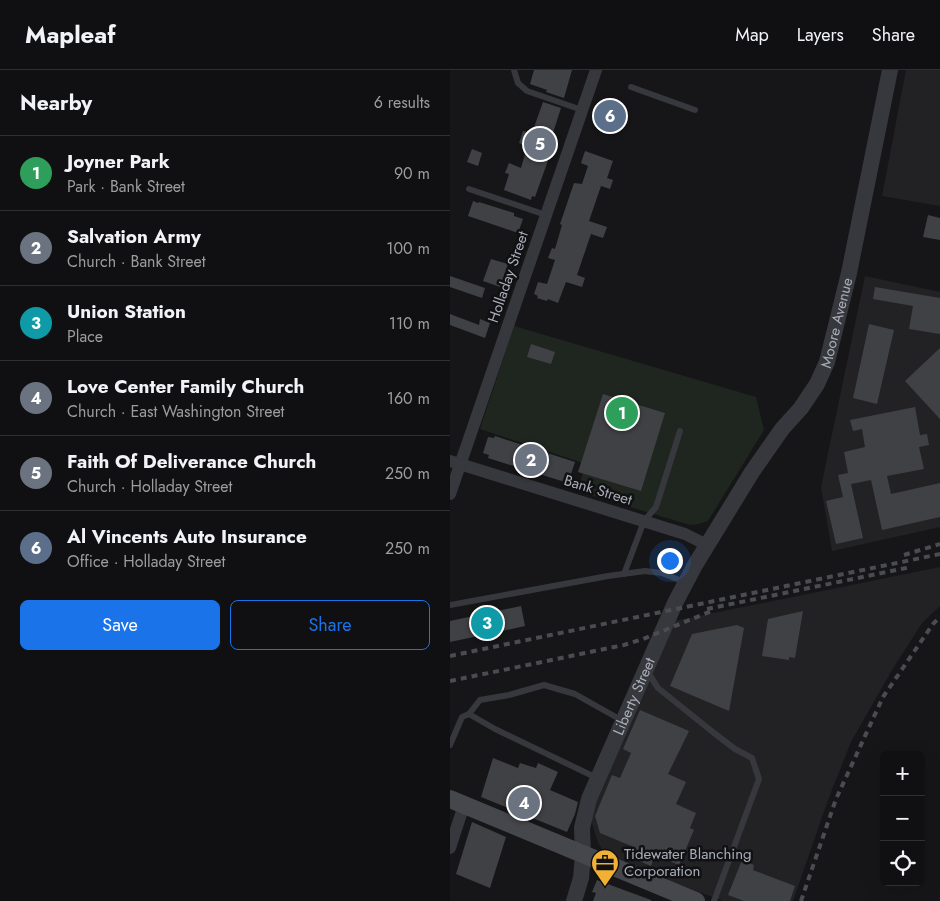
<!DOCTYPE html>
<meta charset="utf-8">
<style>
:root{--surface:#101012;--page:#1e1e20;--text:#f1f3f6;--muted:#9c9d9f;--line:#303032;--accent:#1a73e8}
body{margin:0;font-family:Jost,sans-serif;background:var(--page);color:var(--text)}
.controls{position:absolute;right:15px;bottom:15px;display:grid;overflow:hidden;border-radius:8px;box-shadow:0 5px 20px #0002}
.controls button{width:45px;height:45px;display:grid;place-items:center;padding:0;border:0;border-bottom:1px solid var(--line);background:var(--surface);color:var(--text);font:25px sans-serif}
.you{position:absolute;left:219px;top:490px;width:18px;height:18px;margin:-12px;border:4px solid #fff;border-radius:50%;background:#1a73e8;box-shadow:0 0 0 8px #1a73e833}
.badge{display:grid;place-items:center;width:32px;height:32px;border-radius:50%;background:var(--accent);color:#fff;font-size:16px;font-weight:700}
.pin{position:absolute;translate:-50% -50%;border:2px solid #fff;box-shadow:0 1px 5px #0006}
.list{margin:0;padding:0;list-style:none}
h2{display:flex;justify-content:space-between;align-items:center;height:65px;margin:0;padding:0 20px;font-size:21px}
h2 small{font-size:16px;font-weight:400;color:var(--muted)}
.list li{display:grid;grid-template-columns:32px 1fr auto;gap:15px;align-items:center;box-sizing:border-box;height:75px;padding:0 20px;border-top:1px solid var(--line)}
.list b{display:block;font-size:19px;white-space:nowrap}
.list p{margin:0;font-size:16px;white-space:nowrap;color:var(--muted)}
.list em{font-size:16px;font-style:normal;color:var(--muted)}
.actions{display:flex;gap:10px;padding:15px 20px}
.actions a{flex:1;padding:11px 0;border:1px solid var(--accent);border-radius:8px;text-align:center;font-size:18px;color:var(--accent)}
.actions .main{background:var(--accent);color:#fff}
.icon{flex:none;width:28px;height:28px;fill:none;stroke:currentColor;stroke-width:2;stroke-linecap:round;stroke-linejoin:round}
.map{position:relative;flex:none;width:490px;height:831px;overflow:hidden}
header{display:flex;align-items:center;gap:30px;box-sizing:border-box;height:70px;padding:0 25px;background:var(--surface);border-bottom:1px solid var(--line)}
header strong{font-size:24px}
nav{display:flex;gap:28px;margin-inline-start:auto;font-size:18px}
main{display:flex}
aside{flex:1;background:var(--surface)}
.map>svg:first-child{display:block}
.built{fill:#222225}
.green{fill:#1e261f}
.building{fill:#404145}
.lines{fill:none;stroke-linecap:round;stroke-linejoin:round}
.service{stroke:#37383d;stroke-width:6}
.minor{stroke:#37383d;stroke-width:12}
.tertiary{stroke:#37383d;stroke-width:16}
.secondary{stroke:#45474d;stroke-width:18}
.rail{stroke:#4a4c52;stroke-width:4;stroke-dasharray:6 5;stroke-linecap:butt}
.labels{text-anchor:middle;dominant-baseline:central;stroke-width:5;stroke-linejoin:round;paint-order:stroke}
.street-label{font-size:15px;fill:#a8adb8;stroke:#111113}
.poi-label{font-size:15px;fill:#a8adb8;stroke:#111113;text-anchor:start}
</style>
<header>
<strong>Mapleaf</strong>
<nav><a>Map</a><a>Layers</a><a>Share</a></nav>
</header>
<main>
<aside>
<h2>Nearby<small>6 results</small></h2>
<ul class="list">
<li><span class="badge" style="background:#2e9e5b">1</span><div><b>Joyner Park</b><p>Park · Bank Street</p></div><em>90 m</em></li>
<li><span class="badge" style="background:#6b7280">2</span><div><b>Salvation Army</b><p>Church · Bank Street</p></div><em>100 m</em></li>
<li><span class="badge" style="background:#0f9aa8">3</span><div><b>Union Station</b><p>Place</p></div><em>110 m</em></li>
<li><span class="badge" style="background:#6b7280">4</span><div><b>Love Center Family Church</b><p>Church · East Washington Street</p></div><em>160 m</em></li>
<li><span class="badge" style="background:#6b7280">5</span><div><b>Faith Of Deliverance Church</b><p>Church · Holladay Street</p></div><em>250 m</em></li>
<li><span class="badge" style="background:#5c6f8a">6</span><div><b>Al Vincents Auto Insurance</b><p>Office · Holladay Street</p></div><em>250 m</em></li>
</ul>
<div class="actions"><a class="main">Save</a><a>Share</a></div>
</aside>
<div class="map">
<svg width="490" height="831" viewBox="0 0 490 831">
<rect width="100%" height="100%" fill="#161618"/>
<g class="built">
<path d="M456,0h34v136l-58,-10z"/>
<path d="M415,206l75,16v235l-108,24 -11,-64z"/>
<path d="M490,497v39l-18,17 -30,47 -41,72 -23,58 -35,101h-70l-108,-41 -11,-7 -6,-11 -6,-18v-15l82,-188z"/>
</g>
<path class="green" d="M64,256l242,71 8,33 -56,91 -10,3 -8,1 -113,-34 9,-27 -106,-35z"/>
<g class="building">
<path d="M84,0h38l-8,28 -18,-6 1,-2 -17,-6z"/>
<path d="M93,32l18,6 -10,31 7,3 -5,14 -3,-1 -15,42 -3,-1 -1,4 -27,-10 5,-16 -4,-1 4,-10 12,5 6,-21 -8,-4 4,-12 9,2z"/>
<path d="M153,35l19,7 -5,14 -19,-6z"/>
<path d="M22,79l10,4 -4,13 -11,-4z"/>
<path d="M135,81l28,10 -6,17 6,2 -3,9 -9,-3 -12,35 18,6 -4,11 -12,-4 -14,41 8,3 -3,9 -16,-5 -8,21 -10,-4 -1,2 -10,-3 1,-2 -4,-2 4,-12 9,2 8,-24 -7,-2 4,-10 3,1 7,-24 -2,-1 14,-41 8,1 6,-18 -7,-3z"/>
<path d="M23,131l5,2 1,-1 35,11v3l9,3 -5,14 -50,-17z"/>
<path d="M478,145l12,3v22l-17,-3z"/>
<path d="M41,189l17,5 -8,23 -17,-6z"/>
<path d="M0,206l35,12 -3,10 -32,-11z"/>
<path d="M425,217l65,11v36l-31,-5 4,-23 -40,-7z"/>
<path d="M0,244l29,11 1,-6 10,4 -5,15 -35,-13z"/>
<path d="M419,254l25,6 -17,74 -24,-6z"/>
<path d="M81,274l24,8 -4,12 -24,-7z"/>
<path d="M490,278v71l-35,-38z"/>
<path d="M153,324l62,19 -24,78 -63,-19z"/>
<path d="M465,337l5,28 7,-1 2,11 -10,2 5,22 -37,7 4,18 49,-11v34l-58,13 -11,-50 -20,4 12,54 -27,6 -10,-43 17,-4 -5,-22 10,-2 -4,-21 21,-5 -3,-18 -9,2 -3,-11z"/>
<path d="M45,366l80,26 -7,21 -80,-25 1,-3 -6,-2 5,-16 6,1z"/>
<path d="M71,536l4,20 -75,16v-21z"/>
<path d="M353,541l-8,47 -6,-1v3l-27,-4 6,-37z"/>
<path d="M287,555l7,3 -15,83 -59,-25 22,-52z"/>
<path d="M190,640l49,21 -21,43 18,8 -10,22 20,9 -6,15 4,2 -15,35 -24,-10 -4,11 -19,-8 4,-10 -36,-15 -5,-17 17,-41 8,3 11,-25 -8,-4z"/>
<path d="M43,688l25,10 2,-5 16,5 2,-5 20,9 -8,18 28,12 -3,12 -8,18 -86,-35z"/>
<path d="M22,752l34,15 -16,51 -34,-14z"/>
<path d="M292,790l12,5 -1,5 42,16 -5,15h-46l-16,-6z"/>
<path d="M147,810l54,20v1h-58l3,-8 -4,-1z"/>
</g>
<g class="lines">
<g class="service">
<path d="M64,0l4,13 9,8 55,19"/>
<path d="M181,17l64,23"/>
<path d="M19,119l77,26"/>
<path d="M174,504l20,-53 12,-14 24,-76"/>
<path d="M0,535l158,-29 37,-5 17,2 22,9"/>
<path d="M197,601l11,17 56,45 21,16 17,9 7,21 -45,122"/>
<path d="M19,644l26,15 102,49"/>
<path d="M0,675l12,-28 7,-3 11,-14 29,-5 35,-10 31,9 48,27"/>
</g>
<g class="minor">
<path d="M0,391l235,73 22,11"/>
<path d="M0,424l146,-424"/>
<path d="M0,778l14,-43"/>
</g>
<path class="tertiary" id="s1" d="M124,831l7,-23 2,-23 -1,-27 7,-29 86,-196 20,-38 57,-93 30,-43 19,-21 16,-24 10,-22 22,-89 41,-203"/>
<path class="secondary" d="M0,729l246,102"/>
<g class="rail">
<path d="M454,485l36,-11"/>
<path d="M257,539l204,-42"/>
<path d="M0,586l490,-102"/>
<path d="M0,611l174,-36 19,-6 71,-29"/>
<path d="M351,831l35,-102 47,-102 50,-73 7,-7"/>
</g>
</g>
<defs>
<g id="office-pin" transform="scale(1.4375)"><path d="M0 17L-7.5 6A9.5 9.5 0 1 1 7.5 6Z" fill="#f2b134" stroke="#111113"/><path d="M-6-3h4V-5.5h4V-3h4V5H-6ZM-1-4.5V-3h2v-1.5ZM-6 0V1H6V0Z" fill="#111"/></g>
</defs>
<g fill-rule="evenodd">
<use href="#office-pin" x="155" y="793"/>
</g>
<g class="labels">
<g class="street-label">
<text transform="translate(58 207) rotate(-71)">Holladay Street</text>
<text stroke="none"><textPath href="#s1" startOffset="644">Moore Avenue</textPath></text>
<text transform="translate(148 420) rotate(17)">Bank Street</text>
<text stroke="none"><textPath href="#s1" startOffset="216">Liberty Street</textPath></text>
</g>
<g class="poi-label">
<text x="174" y="784">Tidewater Blanching<tspan x="174" dy="17">Corporation</tspan></text>
</g>
</g>
</svg>
<div class="controls">
<button>+</button>
<button>−</button>
<button><svg class="icon" aria-label="locate" viewBox="0 0 24 24"><circle cx="12" cy="12" r="6"/><path d="M12 2v4M12 18v4M2 12h4M18 12h4"/></svg></button>
</div>
<div class="you"></div>
<div class="pin badge" style="left:172px;top:343px;background:#2e9e5b">1</div>
<div class="pin badge" style="left:81px;top:390px;background:#6b7280">2</div>
<div class="pin badge" style="left:37px;top:553px;background:#0f9aa8">3</div>
<div class="pin badge" style="left:74px;top:733px;background:#6b7280">4</div>
<div class="pin badge" style="left:90px;top:74px;background:#6b7280">5</div>
<div class="pin badge" style="left:160px;top:46px;background:#5c6f8a">6</div>
</div>
</main>
